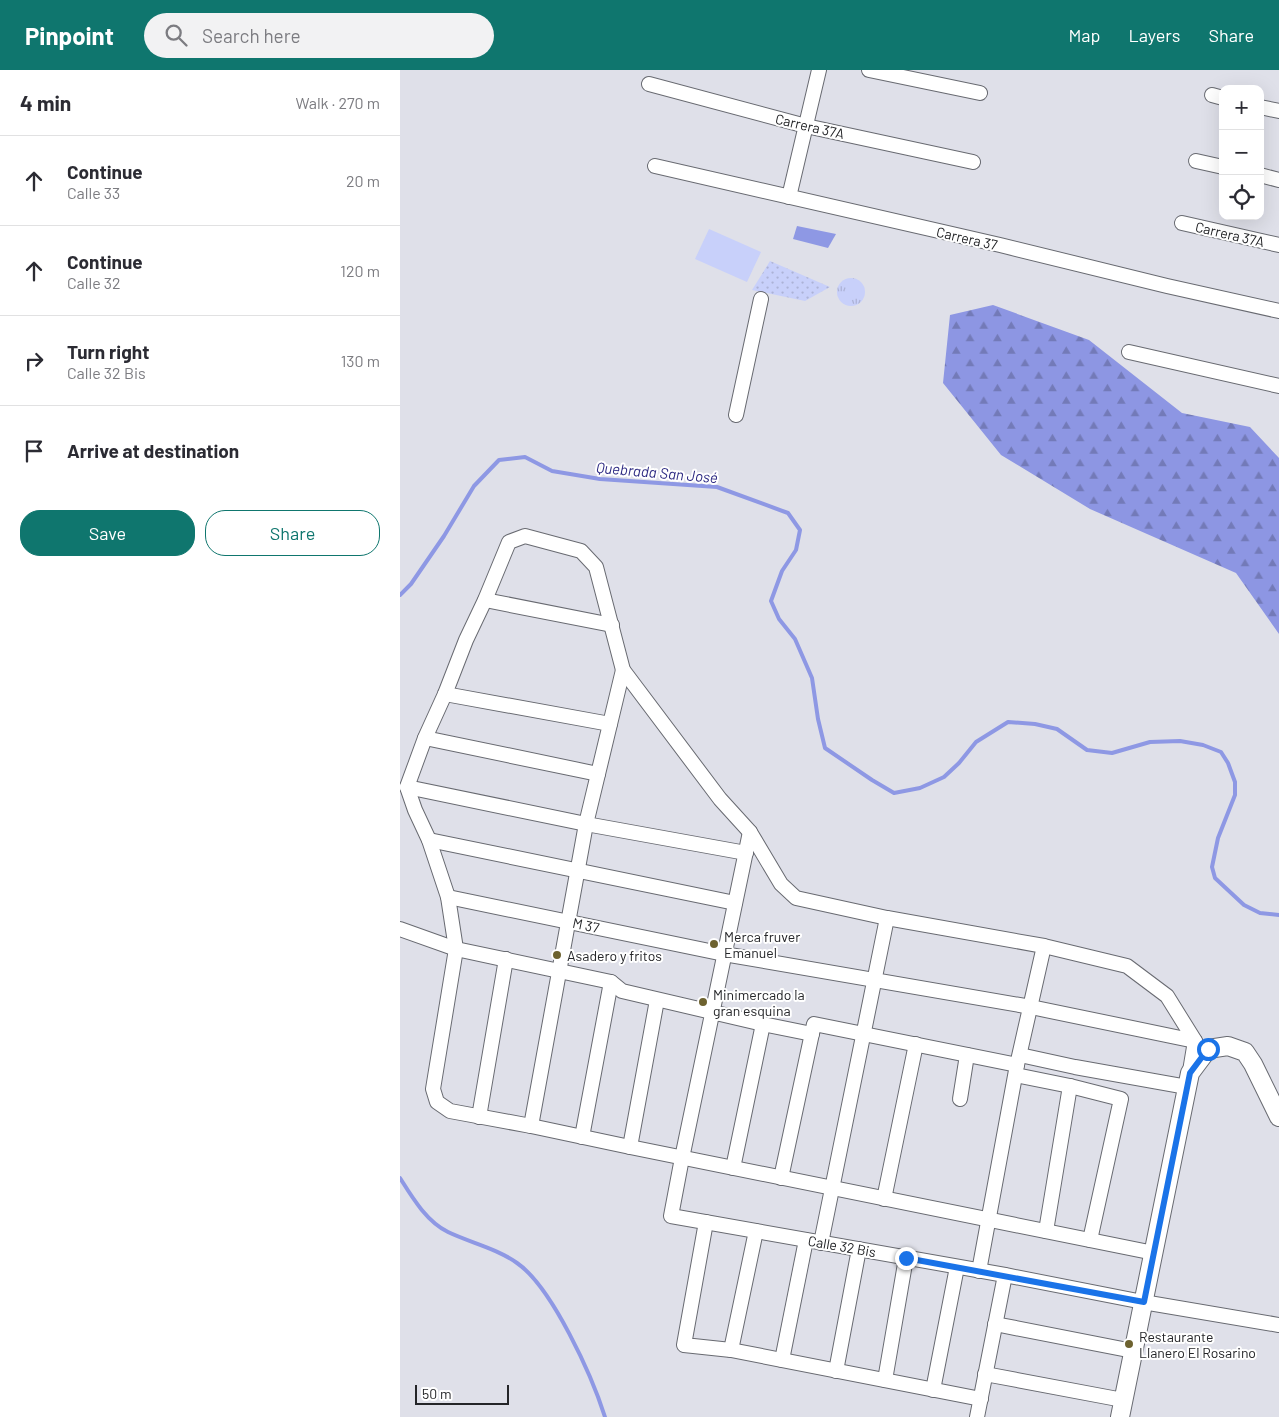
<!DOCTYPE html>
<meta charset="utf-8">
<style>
:root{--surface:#fff;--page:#f2f2f3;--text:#2b2b33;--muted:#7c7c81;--line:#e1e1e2;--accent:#0f766e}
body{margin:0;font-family:Barlow,sans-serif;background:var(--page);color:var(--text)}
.controls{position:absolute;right:15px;top:15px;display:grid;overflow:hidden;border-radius:10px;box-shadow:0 5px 20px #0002}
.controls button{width:45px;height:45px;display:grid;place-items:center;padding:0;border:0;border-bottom:1px solid var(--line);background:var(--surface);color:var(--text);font:25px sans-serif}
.scale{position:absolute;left:15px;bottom:12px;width:94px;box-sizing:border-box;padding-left:5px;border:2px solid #242528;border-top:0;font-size:14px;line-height:18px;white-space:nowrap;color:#242528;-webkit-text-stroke:4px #fff;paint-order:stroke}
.stop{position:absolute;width:15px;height:15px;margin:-11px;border:4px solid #1a73e8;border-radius:50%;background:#fff}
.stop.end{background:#1a73e8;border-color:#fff;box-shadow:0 1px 5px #0008}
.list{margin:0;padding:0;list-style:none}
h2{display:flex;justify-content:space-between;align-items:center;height:65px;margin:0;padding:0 20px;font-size:21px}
h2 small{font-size:16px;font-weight:400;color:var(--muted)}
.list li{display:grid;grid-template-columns:32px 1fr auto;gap:15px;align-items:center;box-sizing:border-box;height:90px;padding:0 20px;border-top:1px solid var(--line)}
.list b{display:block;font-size:19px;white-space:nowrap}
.list p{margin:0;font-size:16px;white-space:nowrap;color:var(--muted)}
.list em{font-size:16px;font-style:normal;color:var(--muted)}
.actions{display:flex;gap:10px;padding:15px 20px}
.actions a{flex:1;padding:11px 0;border:1px solid var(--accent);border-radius:20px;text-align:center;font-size:18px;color:var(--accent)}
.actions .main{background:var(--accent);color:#fff}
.icon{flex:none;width:28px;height:28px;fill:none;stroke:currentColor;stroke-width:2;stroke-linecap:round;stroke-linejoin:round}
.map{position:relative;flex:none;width:879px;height:1347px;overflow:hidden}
header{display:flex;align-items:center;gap:30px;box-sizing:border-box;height:70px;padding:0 25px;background:var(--accent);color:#fff}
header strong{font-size:24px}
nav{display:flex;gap:28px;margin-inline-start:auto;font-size:18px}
.search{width:350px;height:45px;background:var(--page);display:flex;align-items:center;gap:12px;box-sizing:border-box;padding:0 18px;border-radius:28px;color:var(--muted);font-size:19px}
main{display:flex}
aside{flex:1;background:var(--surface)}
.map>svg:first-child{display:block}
.grass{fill:url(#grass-tufts)}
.forest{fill:url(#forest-firs)}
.park{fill:url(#park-dots)}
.pitch{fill:#c8d0fa}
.water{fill:#8e98e4}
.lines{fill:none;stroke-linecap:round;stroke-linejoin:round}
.stream{stroke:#8e98e4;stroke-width:4}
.minor-casing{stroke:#686a71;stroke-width:16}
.tertiary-casing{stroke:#686a71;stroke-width:20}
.minor{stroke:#fff;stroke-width:14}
.tertiary{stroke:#fff;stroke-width:18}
.route{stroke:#1a73e8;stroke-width:6}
.poi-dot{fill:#6d622f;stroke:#fff;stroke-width:2}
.labels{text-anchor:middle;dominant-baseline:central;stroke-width:4;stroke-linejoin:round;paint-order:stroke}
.street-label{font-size:14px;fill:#242528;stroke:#fff}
.poi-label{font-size:14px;fill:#242528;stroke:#fff;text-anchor:start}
.water-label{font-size:15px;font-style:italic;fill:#2e2b83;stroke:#fff}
</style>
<header>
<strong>Pinpoint</strong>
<div class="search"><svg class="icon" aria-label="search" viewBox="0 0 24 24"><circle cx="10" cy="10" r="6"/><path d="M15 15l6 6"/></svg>Search here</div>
<nav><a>Map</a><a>Layers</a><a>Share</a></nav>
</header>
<main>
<aside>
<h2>4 min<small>Walk · 270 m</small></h2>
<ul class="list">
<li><svg class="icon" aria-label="ahead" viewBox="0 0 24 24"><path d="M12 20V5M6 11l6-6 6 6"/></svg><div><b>Continue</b><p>Calle 33</p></div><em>20 m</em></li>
<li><svg class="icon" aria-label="ahead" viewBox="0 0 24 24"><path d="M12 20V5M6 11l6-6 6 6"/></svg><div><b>Continue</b><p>Calle 32</p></div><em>120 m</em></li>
<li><svg class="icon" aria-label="right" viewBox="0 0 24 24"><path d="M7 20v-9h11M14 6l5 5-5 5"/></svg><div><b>Turn right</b><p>Calle 32 Bis</p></div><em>130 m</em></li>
<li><svg class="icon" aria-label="arrive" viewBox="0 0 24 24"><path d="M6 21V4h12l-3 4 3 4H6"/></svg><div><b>Arrive at destination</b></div></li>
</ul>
<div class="actions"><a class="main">Save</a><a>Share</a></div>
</aside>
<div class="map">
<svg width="879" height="1347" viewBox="0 0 879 1347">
<defs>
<pattern id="grass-tufts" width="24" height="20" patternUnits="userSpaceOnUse" patternTransform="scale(1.25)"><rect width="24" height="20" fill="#c8d0fa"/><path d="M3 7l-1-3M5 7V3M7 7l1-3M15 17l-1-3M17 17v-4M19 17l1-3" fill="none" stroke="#acb2d6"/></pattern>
<pattern id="forest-firs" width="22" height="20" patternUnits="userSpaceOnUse" patternTransform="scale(1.25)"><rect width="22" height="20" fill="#8d96e3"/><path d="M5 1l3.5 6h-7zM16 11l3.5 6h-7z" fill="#737ab8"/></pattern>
<pattern id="park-dots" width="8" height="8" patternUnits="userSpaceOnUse" patternTransform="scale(1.25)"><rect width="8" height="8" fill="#c8d0fa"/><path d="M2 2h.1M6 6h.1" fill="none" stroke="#acb2d6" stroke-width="1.8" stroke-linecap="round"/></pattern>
</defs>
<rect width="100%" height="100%" fill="#dfe0e9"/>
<circle class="grass" cx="451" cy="222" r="14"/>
<path class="forest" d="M593,235l96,35 93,73 68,14 29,31v176l-43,-61 -146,-64 -89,-54 -58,-72 7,-68z"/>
<path class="park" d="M370,191l60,26 -25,14 -53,-11z"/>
<path class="pitch" d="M309,159l52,23 -14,30 -52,-23z"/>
<path class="water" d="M397,156l39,8 -8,14 -35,-9z"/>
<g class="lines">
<g class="stream">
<path d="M0,525l11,-11 33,-48 30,-50 25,-26 26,-3 27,14 48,8 117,8 71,26 12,17 -4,20 -14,21 -11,30 8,18 16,20 17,39 6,41 7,29 47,32 22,13 26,-5 24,-11 15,-14 17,-21 32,-20 27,2 22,5 30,21 25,3 38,-11 30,-1 23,4 18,7 7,11 7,19v13l-17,43 -6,29 3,11 29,27 16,8 19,2"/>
<path d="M0,1108c12,19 26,43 48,54 23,11 48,16 69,31 35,24 75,113 88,154"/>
</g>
<g class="minor-casing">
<g id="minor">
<path d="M469,0l111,23"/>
<path d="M249,14l157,42 167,36"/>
<path d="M812,25l11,3"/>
<path d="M860,37l19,4"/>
<path d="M796,91l27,6"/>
<path d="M255,96l345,79 167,41 112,25"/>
<path d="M860,105l19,5"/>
<path d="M389,127l30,-127"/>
<path d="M782,153l97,22"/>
<path d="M729,282l150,34"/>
<path d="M336,345l25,-116"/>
<path d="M85,530l127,25"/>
<path d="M45,624l165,30"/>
<path d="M25,668l173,36"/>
<path d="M7,717l179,37 160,29"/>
<path d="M350,762l-68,326 -11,58 334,59 138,27 136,23"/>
<path d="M29,770l306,63"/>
<path d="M48,827l276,57 307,53 164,34"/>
<path d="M0,859l56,20 155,33 11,9 141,33 49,10"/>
<path d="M620,985l55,12 112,20"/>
<path d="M616,1005l54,11 51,13 -31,141"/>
<path d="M560,1029l7,-44"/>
<path d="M79,1047l27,-158"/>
<path d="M131,1056l55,-302 37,-154"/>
<path d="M182,1067l29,-155"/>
<path d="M230,1077l27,-147"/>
<path d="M333,1098l30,-144"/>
<path d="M381,1108l33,-154 203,41"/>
<path d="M484,1129l32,-155"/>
<path d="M306,1152l-22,123 47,5 250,49"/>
<path d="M646,1161l24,-145"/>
<path d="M421,1173l66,-325"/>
<path d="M754,1183l-524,-106 -99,-21 -81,-15 -13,-9 -4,-13 23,-140 -8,-52 -19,-57 -14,-30 -8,-23 18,-49 20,-44 21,-54 19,-40 24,-58 16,-6 56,15 15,16 27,103 97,129 30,33 31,52 15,14 91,20 157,28 83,20 40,30 28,45 -5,30"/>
<path d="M579,1201l38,-206 27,-119"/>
<path d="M595,1254l138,27"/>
<path d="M331,1280l25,-119"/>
<path d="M382,1290l24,-120"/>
<path d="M436,1301l23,-122"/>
<path d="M585,1304l138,26"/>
<path d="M485,1310l21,-122"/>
<path d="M533,1320l24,-123"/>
<path d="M577,1347l28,-142"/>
</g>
</g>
<g class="tertiary-casing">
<path id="tertiary" d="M720,1347l70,-344 18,-24 20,-3 17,6 8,12 26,53"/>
</g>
<use href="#minor" class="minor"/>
<use href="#tertiary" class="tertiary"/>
</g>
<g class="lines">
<path class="route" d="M506,1188l238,44 46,-229 18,-24"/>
</g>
<g class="poi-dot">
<circle cx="314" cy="874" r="5"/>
<circle cx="157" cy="885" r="5"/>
<circle cx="303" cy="932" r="5"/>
<circle cx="729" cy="1274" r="5"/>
</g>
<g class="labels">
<g class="street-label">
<text transform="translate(410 56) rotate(13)">Carrera 37A</text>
<text transform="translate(830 164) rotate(13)">Carrera 37A</text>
<text transform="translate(567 168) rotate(13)">Carrera 37</text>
<text transform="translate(186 855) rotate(12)">M 37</text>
<text transform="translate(442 1176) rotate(10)">Calle 32 Bis</text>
</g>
<g class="poi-label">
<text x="324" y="866">Merca fruver<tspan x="324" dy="16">Emanuel</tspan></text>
<text x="167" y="885">Asadero y fritos</text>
<text x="313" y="924">Minimercado la<tspan x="313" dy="16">gran esquina</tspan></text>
<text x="739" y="1266">Restaurante<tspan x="739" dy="16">Llanero El Rosarino</tspan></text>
</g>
<g class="water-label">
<text transform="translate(257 402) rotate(5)">Quebrada San José</text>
</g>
</g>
</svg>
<div class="controls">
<button>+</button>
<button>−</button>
<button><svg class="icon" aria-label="locate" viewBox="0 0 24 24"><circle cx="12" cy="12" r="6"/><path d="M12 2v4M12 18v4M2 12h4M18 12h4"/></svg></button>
</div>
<div class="scale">50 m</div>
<div class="stop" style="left:808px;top:979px"></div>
<div class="stop end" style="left:506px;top:1188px"></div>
</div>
</main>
